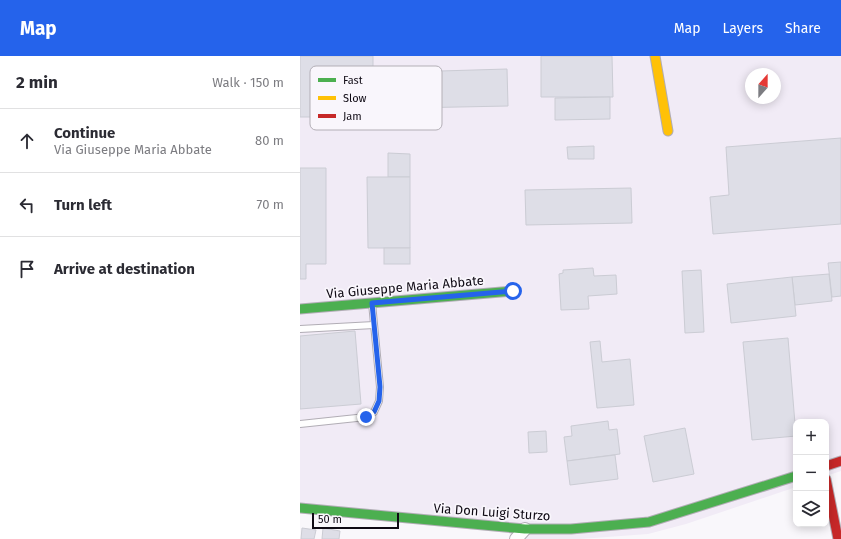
<!DOCTYPE html>
<meta charset="utf-8">
<style>
:root{--surface:#fff;--page:#f7f7f7;--text:#2b2b33;--muted:#7c7c81;--line:#e1e1e2;--accent:#2563eb}
body{margin:0;font-family:"Fira Sans",sans-serif;background:var(--page);color:var(--text)}
.controls{position:absolute;right:12px;bottom:12px;display:grid;overflow:hidden;border-radius:8px;box-shadow:0 2px 10px #0003}
.controls button{width:36px;height:36px;display:grid;place-items:center;padding:0;border:0;border-bottom:1px solid var(--line);background:var(--surface);color:var(--text);font:20px sans-serif}
.compass{position:absolute;left:445px;top:12px;width:36px;height:36px;border-radius:50%;background:var(--surface);box-shadow:0 2px 10px #0003;rotate:21deg}
.scale{position:absolute;left:12px;bottom:10px;width:87px;box-sizing:border-box;padding-left:4px;border:2px solid #0f0a14;border-top:0;font-size:11px;line-height:14px;white-space:nowrap;color:#0f0a14;-webkit-text-stroke:3px #f9f6fc;paint-order:stroke}
.stop{position:absolute;width:12px;height:12px;margin:-9px;border:3px solid #2563eb;border-radius:50%;background:#fff}
.stop.end{background:#2563eb;border-color:#fff;box-shadow:0 1px 4px #0008}
.list{margin:0;padding:0;list-style:none}
h2{display:flex;justify-content:space-between;align-items:center;height:52px;margin:0;padding:0 16px;font-size:17px}
h2 small{font-size:13px;font-weight:400;color:var(--muted)}
.list li{display:grid;grid-template-columns:26px 1fr auto;gap:12px;align-items:center;box-sizing:border-box;height:64px;padding:0 16px;border-top:1px solid var(--line)}
.list b{display:block;font-size:15px;white-space:nowrap}
.list p{margin:0;font-size:13px;white-space:nowrap;color:var(--muted)}
.list em{font-size:13px;font-style:normal;color:var(--muted)}
.icon{flex:none;width:22px;height:22px;fill:none;stroke:currentColor;stroke-width:2;stroke-linecap:round;stroke-linejoin:round}
.map{position:relative;flex:none;width:541px;height:483px;overflow:hidden}
header{display:flex;align-items:center;gap:24px;box-sizing:border-box;height:56px;padding:0 20px;background:var(--accent);color:#fff}
header strong{font-size:19px}
nav{display:flex;gap:22px;margin-inline-start:auto;font-size:14px}
main{display:flex}
aside{flex:1;background:var(--surface)}
.map>svg:first-child{display:block}
.built{fill:#f1ebf6;fill-rule:evenodd}
.building{fill:#dedee7;stroke:#cbccd4}
.lines{fill:none;stroke-linecap:round;stroke-linejoin:round}
.lane-casing{stroke:#b1adb5;stroke-width:8}
.street-casing{stroke:#b1adb5;stroke-width:14}
.fast-casing{stroke:#b1adb5;stroke-width:11}
.slow-casing{stroke:#b1adb5;stroke-width:11}
.jam-casing{stroke:#b1adb5;stroke-width:11}
.lane{stroke:#fefefe;stroke-width:6}
.street{stroke:#fefefe;stroke-width:12}
.fast{stroke:#4caf50;stroke-width:9}
.slow{stroke:#ffc107;stroke-width:9}
.jam{stroke:#c62828;stroke-width:9}
.route{stroke:#2563eb;stroke-width:5}
.labels{text-anchor:middle;dominant-baseline:central;stroke-width:3.5;stroke-linejoin:round;paint-order:stroke}
.street-label{font-size:13px;fill:#0f0a14;stroke:#f9f6fc}
.key{fill:#f9f6fc;stroke:#b3afb6;stroke-width:1}
.key-label{font-size:11px;fill:#0f0a14}
</style>
<header>
<strong>Map</strong>
<nav><a>Map</a><a>Layers</a><a>Share</a></nav>
</header>
<main>
<aside>
<h2>2 min<small>Walk · 150 m</small></h2>
<ul class="list">
<li><svg class="icon" aria-label="ahead" viewBox="0 0 24 24"><path d="M12 20V5M6 11l6-6 6 6"/></svg><div><b>Continue</b><p>Via Giuseppe Maria Abbate</p></div><em>80 m</em></li>
<li><svg class="icon" aria-label="left" viewBox="0 0 24 24"><path d="M17 20v-9H6M10 6l-5 5 5 5"/></svg><div><b>Turn left</b></div><em>70 m</em></li>
<li><svg class="icon" aria-label="arrive" viewBox="0 0 24 24"><path d="M6 21V4h12l-3 4 3 4H6"/></svg><div><b>Arrive at destination</b></div></li>
</ul>
</aside>
<div class="map">
<svg width="541" height="483" viewBox="0 0 541 483">
<rect width="100%" height="100%" fill="#f9f7fb"/>
<path class="built" d="M0,0h541v415l-15,5v-54h-30v65l-110,37 -38,10 -68,5h-56l1,-9 -225,-22zM451,18h24v24h-24z"/>
<g class="building">
<rect x="0" y="0" width="73" height="61"/>
<path d="M241,0h71l1,41h-72z"/>
<path d="M207,13l1,37 -99,2 -2,-36z"/>
<path d="M310,41v22l-55,1v-22z"/>
<path d="M541,82v86l-128,10 -3,-37 19,-2 -3,-48z"/>
<path d="M294,90v13h-26l-1,-12z"/>
<path d="M88,97l22,1v23h-22z"/>
<path d="M0,112h26v96h-20v15h-6z"/>
<path d="M67,121h43v71h-42z"/>
<path d="M331,132l1,35 -106,2 -1,-35z"/>
<rect x="84" y="192" width="26" height="16"/>
<path d="M541,206v34l-9,1 -4,-34z"/>
<path d="M293,212l1,8 22,-1 1,19 -29,2 1,13 -28,1 -2,-36 4,-1v-3z"/>
<path d="M401,214l3,62 -19,1 -3,-62z"/>
<path d="M529,218l3,27 -37,4 -3,-28z"/>
<path d="M492,221l4,39 -65,7 -4,-39z"/>
<path d="M55,275l6,73 -61,5v-73z"/>
<path d="M488,282l8,98 -44,4 -9,-98z"/>
<path d="M300,285l2,21 28,-3 4,46 -37,3 -7,-66z"/>
<path d="M308,365l1,9 8,-1 3,25 -53,7 -3,-24 8,-1 -1,-10z"/>
<path d="M385,372l9,46 -41,8 -9,-46z"/>
<path d="M246,375l1,21 -18,1 -1,-21z"/>
<path d="M315,399l3,24 -48,6 -3,-24z"/>
<path d="M2,472l14,2 -2,9h-13z"/>
<path d="M23,472l17,3 -1,8h-17z"/>
</g>
<g class="lines">
<g class="lane-casing">
<g id="lane">
<path d="M0,273l74,-4"/>
<path d="M0,368l66,-7 8,-5 5,-11 1,-14 -8,-84"/>
</g>
</g>
<g class="street-casing">
<path id="street" d="M216,483l9,-10"/>
</g>
<g class="fast-casing">
<g id="fast">
<path d="M0,253l213,-18"/>
<path d="M0,452l225,21h46l78,-7 147,-46"/>
</g>
</g>
<g class="slow-casing">
<path id="slow" d="M355,0l13,75"/>
</g>
<g class="jam-casing">
<g id="jam">
<path d="M526,410l15,-5"/>
<path d="M526,423l12,60"/>
</g>
</g>
<use href="#lane" class="lane"/>
<use href="#street" class="street"/>
<use href="#fast" class="fast"/>
<use href="#slow" class="slow"/>
<use href="#jam" class="jam"/>
</g>
<g class="lines">
<path class="route" d="M66,361l8,-5 5,-11 1,-14 -8,-84 141,-12"/>
</g>
<g class="labels">
<g class="street-label">
<text transform="translate(105 231) rotate(-5)">Via Giuseppe Maria Abbate</text>
<text transform="translate(192 456) rotate(4)">Via Don Luigi Sturzo</text>
</g>
</g>
<rect x="10" y="10" width="132" height="64" rx="6" class="key"/>
<rect x="18" y="22" width="18" height="4" fill="#4caf50"/>
<rect x="18" y="40" width="18" height="4" fill="#ffc107"/>
<rect x="18" y="58" width="18" height="4" fill="#c62828"/>
<g class="key-label">
<text x="43" y="28">Fast</text>
<text x="43" y="46">Slow</text>
<text x="43" y="64">Jam</text>
</g>
</svg>
<div class="controls">
<button>+</button>
<button>−</button>
<button><svg class="icon" aria-label="layers" viewBox="0 0 24 24"><path d="M12 4l9 5-9 5-9-5zM3 14l9 5 9-5"/></svg></button>
</div>
<svg class="compass" viewBox="-18 -18 36 36"><path d="M0-13l5 13h-10z" fill="#e53935"/><path d="M0 13l5-13h-10z" fill="#7c7c81"/></svg>
<div class="scale">50 m</div>
<div class="stop" style="left:213px;top:235px"></div>
<div class="stop end" style="left:66px;top:361px"></div>
</div>
</main>
